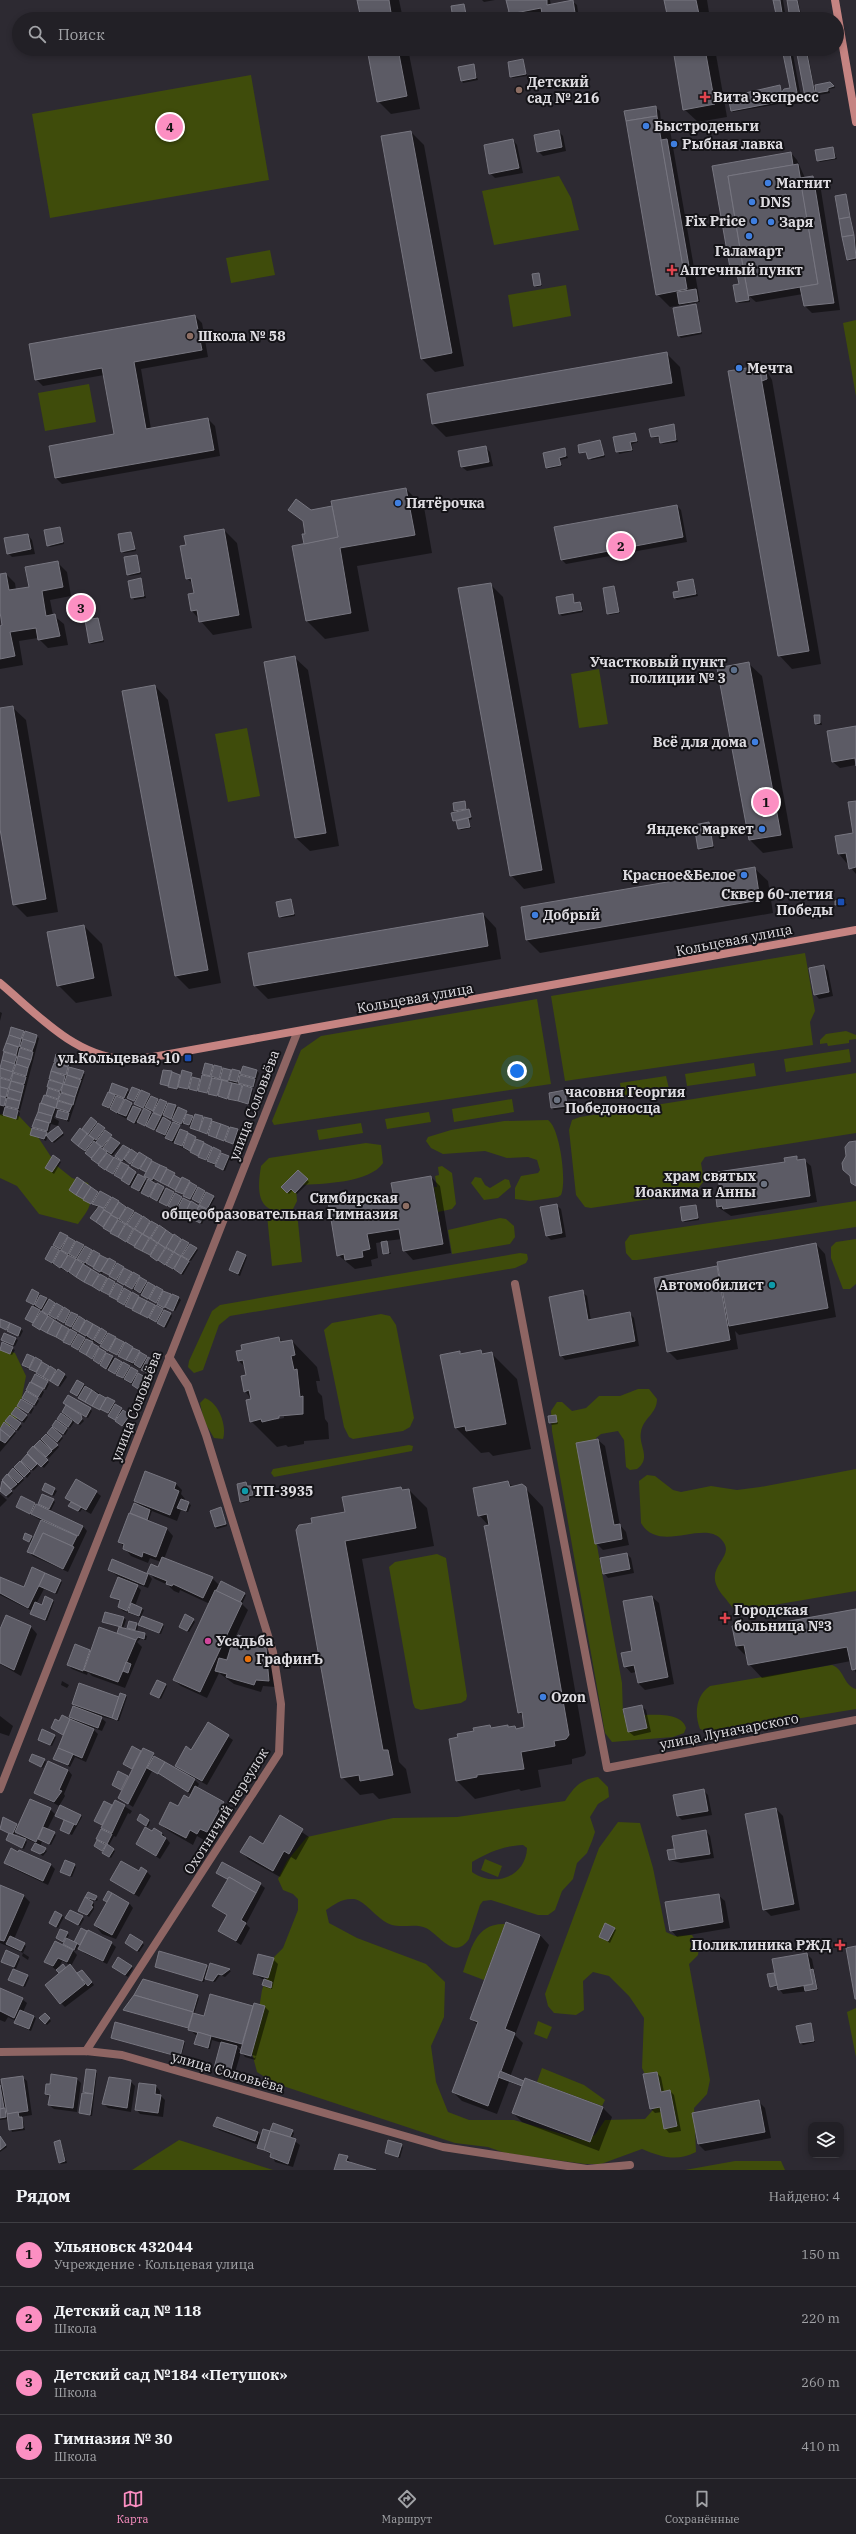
<!DOCTYPE html>
<html lang="ru">
<meta charset="utf-8">
<style>
:root{--surface:#222026;--page:#2e2d32;--text:#f1f3f6;--muted:#a2a3a7;--line:#3f3e43;--accent:#fc8fc2}
body{margin:0;font-family:"IBM Plex Serif",serif;background:var(--page);color:var(--text)}
.controls{position:absolute;right:12px;bottom:12px;display:grid;overflow:hidden;border-radius:8px;box-shadow:0 2px 6px #0003}
.controls button{width:36px;height:36px;display:grid;place-items:center;padding:0;border:0;border-bottom:1px solid var(--line);background:var(--surface);color:var(--text);font:20px sans-serif}
.you{position:absolute;left:517px;top:1071px;width:14px;height:14px;margin:-10px;border:3px solid #fff;border-radius:50%;background:#1a73e8;box-shadow:0 0 0 6px #1a73e833}
.badge{display:grid;place-items:center;width:26px;height:26px;border-radius:50%;background:var(--accent);color:#111;font-size:13px;font-weight:700}
.pin{position:absolute;translate:-50% -50%;border:2px solid #fff;box-shadow:0 1px 4px #0006}
.list{margin:0;padding:0;list-style:none}
h2{display:flex;justify-content:space-between;align-items:center;height:52px;margin:0;padding:0 16px;font-size:17px}
h2 small{font-size:13px;font-weight:400;color:var(--muted)}
.list li{display:grid;grid-template-columns:26px 1fr auto;gap:12px;align-items:center;box-sizing:border-box;height:64px;padding:0 16px;border-top:1px solid var(--line)}
.list b{display:block;font-size:15px;white-space:nowrap}
.list p{margin:0;font-size:13px;white-space:nowrap;color:var(--muted)}
.list em{font-size:13px;font-style:normal;color:var(--muted)}
.icon{flex:none;width:22px;height:22px;fill:none;stroke:currentColor;stroke-width:2;stroke-linecap:round;stroke-linejoin:round}
.map{position:relative;flex:none;width:856px;height:2170px;overflow:hidden}
.search{position:absolute;background:var(--surface);box-shadow:0 2px 6px #0003;left:12px;right:12px;top:12px;height:44px;display:flex;align-items:center;gap:10px;box-sizing:border-box;padding:0 14px;border-radius:22px;color:var(--muted);font-size:15px}
.sheet{height:308px;background:var(--surface)}
nav{display:flex;justify-content:space-around;align-items:center;box-sizing:border-box;height:56px;border-top:1px solid var(--line);background:var(--surface);font-size:11px;color:var(--muted)}
nav a{display:grid;justify-items:center;gap:2px}
nav .on{color:var(--accent)}
.map>svg:first-child{display:block}
.green{fill:#3f4c0b;fill-rule:evenodd}
.shadow{fill:#0007;fill-rule:evenodd}
.building{fill:#5c5b65;stroke:#777680}
.lines{fill:none;stroke-linecap:round;stroke-linejoin:round}
.street{stroke:#8e6563;stroke-width:8}
.secondary{stroke:#c68482;stroke-width:8}
.education-dot{fill:#8d6e63;stroke:#141317;stroke-width:1.5}
.health-dot{fill:#e0444e;stroke:#141317;stroke-width:1.5}
.shop-dot{fill:#3f7fe0;stroke:#141317;stroke-width:1.5}
.service-dot{fill:#5c6f8a;stroke:#141317;stroke-width:1.5}
.transit-dot{fill:#1a4fb4;stroke:#141317;stroke-width:1.5}
.worship-dot{fill:#6b7280;stroke:#141317;stroke-width:1.5}
.culture-dot{fill:#0f9aa8;stroke:#141317;stroke-width:1.5}
.hotel-dot{fill:#d1479c;stroke:#141317;stroke-width:1.5}
.food-dot{fill:#e8710a;stroke:#141317;stroke-width:1.5}
.labels{text-anchor:middle;dominant-baseline:central;stroke-width:4;stroke-linejoin:round;paint-order:stroke}
.poi-label{font-size:14px;font-weight:bold;fill:#dedce1;stroke:#141317;text-anchor:start}
.street-label{font-size:14px;fill:#dedce1;stroke:#141317}
</style>
<div class="map">
<svg width="856" height="2170" viewBox="0 0 856 2170">
<rect width="100%" height="100%" fill="#2d2a32"/>
<g class="green">
<path d="M251,75l18,105 -219,38 -18,-104z"/>
<path d="M559,176l12,22 8,32 -85,15 -12,-54z"/>
<path d="M270,250l5,25 -44,8 -5,-25z"/>
<path d="M566,285l5,31 -58,11 -5,-32z"/>
<path d="M856,320v76l-13,-73z"/>
<path d="M89,384l7,38 -51,9 -7,-38z"/>
<path d="M599,669l9,55 -29,4 -8,-54z"/>
<path d="M247,728l13,68 -32,6 -13,-68z"/>
<path d="M805,953l10,58 -5,11 3,23 -248,36 -14,-85z"/>
<path d="M537,999l14,85 -277,41 -2,-4 29,-71 20,-14z"/>
<path d="M846,1031l10,4v4l-7,1v3l-21,3 -1,-3 -7,1v-4l6,-6z"/>
<path d="M849,1049l2,13 -65,10 -2,-13z"/>
<path d="M754,1063l2,13 -69,10 -2,-12z"/>
<path d="M856,1073v60l-151,24 -4,6 3,18 -8,10 -6,2 -99,15 -6,-1 -9,-12 -7,-65 3,-10 8,-3z"/>
<path d="M666,1076l3,13 -47,7 -2,-13z"/>
<path d="M512,1099l2,13 -60,10 -2,-13z"/>
<path d="M429,1112l2,10 -44,7 -2,-10z"/>
<path d="M0,1114l19,2 17,18 21,32 15,12 16,5c7,19 1,26 -10,41l-39,-10 -22,-28 -17,-8z"/>
<path d="M548,1120c12,8 19,62 13,75l-3,2 -28,4 -15,-2v-11l6,-12 17,-3 2,-3 -3,-10 -9,-3 -21,1 -22,-7 -42,3 -12,-6 -5,-7 2,-4 23,-7 53,-9z"/>
<path d="M361,1123l2,10 -44,7 -2,-10z"/>
<path d="M366,1143l15,2 2,18c-13,20 -62,21 -83,22l-4,4 1,12 -5,10c-36,5 -35,-20 -31,-45l8,-8z"/>
<path d="M442,1166l10,7 4,31 -4,5 -14,3 -4,-25h3l-2,-11 4,-1 -1,-8z"/>
<path d="M475,1177l6,1 4,7 5,3 15,-9 4,1 2,7 -13,11 -14,2 -13,-17z"/>
<path d="M856,1201v26l-219,33h-5l-6,-7 -1,-11 5,-7z"/>
<path d="M297,1212l5,50 -30,4 -5,-51z"/>
<path d="M500,1218l6,1 8,7 1,11 -5,7 -58,10 -4,-24z"/>
<path d="M856,1239v45l-6,5h-7l-12,-31v-11l5,-5z"/>
<path d="M520,1253l7,1 1,5 -2,4 -11,5 -285,48 -11,9 -16,45 -9,3 -6,-6 1,-6 23,-50 8,-6z"/>
<path d="M381,1314l9,2 6,9 18,93 -4,9 -7,4 -50,8 -4,-2 -5,-10 -20,-97 8,-7z"/>
<path d="M0,1348l15,5 11,23 -8,41 -18,21z"/>
<path d="M638,1389h11l8,10c0,15 -14,19 -16,33 -3,13 11,26 -4,37l-7,1 -4,-3 -2,-27 -6,-9 -17,3 -5,4 -2,91 28,154 1,31 2,2c16,0 56,-7 61,12l-2,5 -11,4 -61,5 -7,-9 -53,-302 -1,-20 6,-9h5l10,9 14,-3 13,-12h21z"/>
<path d="M205,1398c14,5 22,28 18,41l-9,-1 -10,-17 -4,-18z"/>
<path d="M409,1445l4,1 -1,5 -138,26 -3,-4 2,-4z"/>
<path d="M856,1469v122l-118,20c-6,-3 -9,-8 -13,-13 -29,-32 15,-39 -4,-59 -18,-19 -62,15 -80,-16l-2,-42 8,-6 8,1 18,14 8,2 30,-6 26,4 23,-3z"/>
<path d="M437,1554l9,4 21,138 -1,4 -5,3 -40,7 -6,-2 -2,-5 -24,-136 6,-5z"/>
<path d="M832,1665c13,5 11,20 24,24v20l-145,24 -11,-4c-6,-15 -4,-34 10,-43z"/>
<path d="M598,1777l10,10 1,10 -11,7 -8,13 5,15 -3,9 -5,12 -10,10 -4,16 -11,12 -7,19 -7,5h-10l-47,-15 -8,1 -3,4 -11,34c-15,22 -29,-4 -43,-11 -10,-5 -23,0 -34,-3 -14,-4 -26,-24 -38,-26 -12,-1 -19,5 -28,11l3,13 28,15 69,26 19,18 -1,35 -13,29 5,36 12,30 21,8h45l68,20 13,-5 10,-15 40,-1 14,-16 -17,-35 2,-50 -15,-22 -20,-20 -16,-4 -10,9 1,29 -8,5 -22,-2 -6,-7 -3,-12 54,-146 19,-26 22,1 13,45 13,64 9,4 17,-1 7,12 -1,8 -9,9 21,116 -3,14 -13,14 2,44c-19,10 -35,5 -54,-3l-41,15h-16l-80,-11 -17,-6 -33,-4 -181,-60 -17,-11 -5,-19 10,-63 12,-33 9,-9 15,-38v-11l-5,-5 -10,-4 -5,-11 9,-18 20,-24 86,-19 64,-1 108,-16c9,-14 16,-22 33,-24zM523,1845l4,3c-1,29 -33,40 -55,24v-10c17,-10 31,-16 51,-17z"/>
<path d="M485,1859l17,7 -4,11 -17,-7z"/>
<path d="M505,1924l-21,56 -21,-8c8,-22 12,-49 42,-48z"/>
<path d="M856,2008v49l-9,-45z"/>
<path d="M538,2021l14,6 -5,12 -13,-5z"/>
<path d="M542,2068l42,17 21,15 -3,6 -65,-24z"/>
<path d="M179,2140l94,30h-141z"/>
<path d="M735,2161h46l4,9h-100z"/>
</g>
<g class="shadow">
<path d="M358,0h41l4,19h-41z"/>
<path d="M482,0h13l-11,2z"/>
<path d="M507,0h43l1,5 21,-4 5,4 2,14h-35l-1,-6 -24,6h-35l26,-6z"/>
<path d="M665,0h42l3,19h-42z"/>
<path d="M774,0h9l3,19h-8z"/>
<path d="M788,0h10l4,19h-11z"/>
<path d="M464,5l4,14h-14z"/>
<path d="M368,49h40l12,60 -29,5 -13,-13z"/>
<path d="M491,49h19l-16,3z"/>
<path d="M674,49h41l12,68 -29,5 -14,-13z"/>
<path d="M783,49h9l10,54 -13,2 -5,-6v4l-51,9 -2,-2 49,-24 3,8 8,-5z"/>
<path d="M797,49h10l9,48 -8,1 -2,-2z"/>
<path d="M523,61l4,15 -14,2 -2,-2z"/>
<path d="M473,65l5,15 -15,3 -1,-2z"/>
<path d="M833,84l2,4 -6,1 1,4 -11,2 -2,-2 -1,-7z"/>
<path d="M655,107l5,4 1,11 9,8 30,172 -30,5 -13,-13z"/>
<path d="M558,131l5,5 3,15 -23,5 -5,-5z"/>
<path d="M411,132l13,13 40,221 -29,6 -13,-13z"/>
<path d="M513,140l4,5 6,28 -28,5 -5,-5z"/>
<path d="M833,148l4,11 -17,3 -2,-2z"/>
<path d="M791,153l6,7 8,18 8,-1 7,7 20,126 -28,3 -7,-7 -2,-12 -47,8 -7,-6 1,6 -11,1 -2,-2 3,-16 -2,-10 -7,-7 -18,-101z"/>
<path d="M846,195l10,48v17l-7,1 -2,-2z"/>
<path d="M538,274l4,12 -5,1 -2,-1z"/>
<path d="M695,305l7,29 -21,4 -2,-2z"/>
<path d="M195,316l7,7 6,34 -67,12 10,60 57,-10 7,7 5,30 -158,28 -6,-6 59,-43 -11,-60 -61,11 -7,-7z"/>
<path d="M667,354l13,13 5,29 -239,41 -13,-13z"/>
<path d="M764,366l8,14 49,284 -29,5 -13,-14 -50,-283z"/>
<path d="M673,425l5,17 -15,2 -3,-6 -8,-1z"/>
<path d="M635,434l3,8 -6,2 1,7 -14,3 -5,-16z"/>
<path d="M600,441l5,16 -14,3 -3,-7h-8z"/>
<path d="M485,447l5,5 3,14 -26,5 -5,-4 -3,-15z"/>
<path d="M564,449l4,9 -8,2 2,6 -13,3 -2,-1z"/>
<path d="M406,489l18,18 8,46 -75,13 12,65 -44,8 -18,-18 -14,-74 13,-3 -2,-23 7,-10z"/>
<path d="M677,506l4,4 6,32 -121,22 -5,-5z"/>
<path d="M60,528l4,16 -14,3 -2,-2z"/>
<path d="M224,530l13,13 15,85 -39,7 -21,-24 3,-18 -1,-8 -7,-7z"/>
<path d="M131,533l5,18 -12,2 -2,-2z"/>
<path d="M28,535l4,5 3,14 -23,3 -4,-4z"/>
<path d="M136,556l5,18 -11,2 -2,-2z"/>
<path d="M58,563l9,9 4,24 -21,4 3,15 11,9 4,21 -20,3 -10,-10 -19,3 4,24 -23,4v-42l4,-1 -4,-10v-41l6,-1 9,9 1,7 14,-3z"/>
<path d="M141,579l5,19 -12,2 -5,-18z"/>
<path d="M693,580l5,16 -21,4 -2,-2 5,-7z"/>
<path d="M490,584l13,13 52,286 -31,6 -13,-14z"/>
<path d="M614,587l6,26 -10,2 -2,-2z"/>
<path d="M572,595l3,9 7,1 1,7 -21,4 -2,-2z"/>
<path d="M98,619l6,23 -12,2 -2,-1z"/>
<path d="M294,657l14,13 31,176 -29,5 -14,-13z"/>
<path d="M748,663l14,13 31,172 -30,5 -13,-13 -32,-172z"/>
<path d="M155,686l13,14 53,283 -32,6 -13,-13z"/>
<path d="M12,707l14,13 32,192 -31,5 -13,-13 -14,-80v-115z"/>
<path d="M820,716l2,9h-4l-2,-2z"/>
<path d="M856,727v38l-16,3 -7,-6z"/>
<path d="M464,802l8,17 -3,1 2,8 -10,2 -3,-8 -4,-2v-16z"/>
<path d="M856,802v72l-17,-20 15,-20z"/>
<path d="M708,823l6,25 -13,2 -2,-2z"/>
<path d="M754,868l14,13 5,32 -233,40 -13,-13z"/>
<path d="M291,900l4,16 -13,2 -2,-2z"/>
<path d="M844,901l3,4 -9,2 -2,-2z"/>
<path d="M483,914l13,14 5,31 -233,40 -13,-13z"/>
<path d="M84,926l18,18 10,52 -36,7 -18,-18z"/>
<path d="M824,966l4,5 5,25 -14,3 -4,-5z"/>
<path d="M0,1012l2,1 -2,8z"/>
<path d="M12,1028l27,10 -19,73 -4,-1 4,3 -2,7 -14,-6 -1,2 -3,-1v-36l3,1 -3,-8z"/>
<path d="M57,1055l13,4 2,2 -2,7 15,6 -16,48 -12,-5 2,-7 -2,-2 -3,10 5,3 -1,5 -7,-2 -3,11 10,-8 6,8 -10,8 -6,-7 -2,5 -15,-6 10,-31 3,-8 2,1z"/>
<path d="M206,1064l26,9 1,-3 9,4 15,-3 2,2 -5,15 -4,-1 3,4 -3,14 -60,-17 -1,2 -10,-4 -1,4 -17,-6 3,-13 17,6 10,-3 1,4 9,4zM230,1080l5,5 -5,-2z"/>
<path d="M113,1084l17,8 9,-1 20,11 1,-2 15,6 19,13 2,-4 42,15 2,2 -5,13 -42,-16 -9,-7 -1,3 -18,-10 -3,3 66,39 2,1 -5,13 -57,-31 -11,-10 -19,-9 -2,3 -31,-17 -2,-2zM120,1097l6,2 1,-2 9,5 2,4 7,3 -2,4zM146,1107l8,5 -1,3 -8,-5z"/>
<path d="M565,1091l4,17 -15,2 -2,-2z"/>
<path d="M91,1119l30,26 -8,10h-5l40,27 58,28 2,2 -6,12 -68,-35 -46,-34 -14,-13 -1,-2zM97,1141l9,10 -1,1 -10,-8z"/>
<path d="M129,1150l9,5 2,-2 34,21 1,3 38,20 2,1 -6,11 -54,-30 -1,2 -7,-3v-5l-5,-4 -24,-11z"/>
<path d="M796,1157l3,3h5l7,6 6,36 -86,14 -13,-9 -1,-8 5,-1z"/>
<path d="M59,1161l2,1 -7,12 -8,-6z"/>
<path d="M298,1171l11,11 -12,12 -4,-4 -4,4 -7,-7z"/>
<path d="M431,1177l9,9 11,67 -38,7 -9,-10 -2,-11 -16,2 5,13 -7,-1 -2,-11 -6,1 2,15 -7,2 1,6 -17,3 -17,-14 22,-58 6,6 29,-5z"/>
<path d="M77,1179l22,15 1,-2 96,56 2,2 -7,11 -6,-3 5,5 -7,12 -90,-56 -2,-2 6,-10 -25,-15zM101,1206l6,4 -7,-1zM152,1233l2,2 -5,8h-1z"/>
<path d="M556,1205l5,4 5,28 -15,3 -5,-5z"/>
<path d="M695,1206l4,14 -14,2 -2,-2z"/>
<path d="M67,1237l48,26 33,21 31,14 2,2 -6,11 -8,-4 -1,2 -63,-37 -1,2 -15,-11 -2,3 86,48 1,2 -6,12 -118,-67 -2,-2 6,-12 8,6 2,-3 -8,-5zM73,1257l6,3 4,4 -11,-6z"/>
<path d="M816,1244l9,10 11,63 -97,18 -4,-4 3,18 -61,11 -9,-9 48,-84 4,4z"/>
<path d="M246,1256l1,1 -7,19 -8,-4 -2,-2z"/>
<path d="M32,1290l114,67 10,7 -6,11 -121,-72 -2,-2z"/>
<path d="M582,1292l5,4 4,25 39,-7 4,4 5,28 -74,14 -4,-5z"/>
<path d="M33,1307l104,65 9,8 -6,10 -68,-44 -36,-19 -1,-3 -7,-4z"/>
<path d="M0,1320l21,9 2,2 -3,6 -20,-10z"/>
<path d="M5,1334l13,6 -3,6 -12,-6z"/>
<path d="M279,1338l5,5 8,-2 25,26 3,14h-4l2,11 4,4 3,23 3,4 1,16 -25,2v3l-16,3 -2,-2 -9,2 -26,-26 1,-21 -7,-9 1,-23 -7,-7zM284,1416v2l-9,2v-2z"/>
<path d="M2,1343l13,7 -3,5 -12,-6z"/>
<path d="M481,1351l3,3 7,-1 26,26 14,70 -38,7 -4,-4 -8,1 -25,-25 3,-76 3,3z"/>
<path d="M28,1355l37,20 2,2 -7,10 -35,-20 -2,-2z"/>
<path d="M36,1375l13,9 -3,6 -7,-3 5,5 -3,6 -14,-8z"/>
<path d="M78,1381l36,21 1,3 15,11 1,2 -6,9 -15,-13 -37,-20z"/>
<path d="M25,1399h12l2,2 -3,5z"/>
<path d="M65,1403l25,6 2,2 -4,7 -16,-10 12,13 -4,4 -5,-4 -5,7 -12,-9 9,-13z"/>
<path d="M20,1407h12l2,1 -3,6z"/>
<path d="M14,1415h12l2,2 -4,6z"/>
<path d="M11,1416l11,10 -4,5 -10,-8z"/>
<path d="M555,1416l3,8 -6,1 -2,-2z"/>
<path d="M4,1423l12,10 -16,19v-24z"/>
<path d="M55,1427l11,1 2,2 -3,5z"/>
<path d="M52,1428l11,10 -4,5 -11,-10z"/>
<path d="M46,1435l13,12 -10,11 -13,-12z"/>
<path d="M598,1440l7,6 15,79 6,7 3,13 -26,5 -7,-7z"/>
<path d="M34,1447l15,15 -5,6 -16,-15z"/>
<path d="M27,1456l11,10 -5,5 -10,-10z"/>
<path d="M20,1463l11,10 -4,5 -11,-11z"/>
<path d="M13,1469l11,11 -10,10 -11,-10z"/>
<path d="M508,1482l5,5 12,1 18,19 43,246 -2,3 -12,3v5l-34,6 3,17 -20,4 -2,-2 -44,10 -18,-18 18,-49 15,-6 3,3 14,-3 10,3 8,-1 -2,-11 -4,-5 -30,-186 -10,-11z"/>
<path d="M2,1483l11,10 -5,5 -8,-9z"/>
<path d="M176,1484l6,6 -1,4 4,5 -1,2 7,4 -3,7 -7,-2 -4,11 -25,-10 -4,11 19,7 6,7 -9,23 48,19 8,8 26,9 -4,9 6,6 -14,30h18l21,16 2,31 -12,-1 -2,6 -27,-8 -15,-11 -12,25 -26,-12 -7,-6 36,-76 -30,-14 -1,3 -5,-2 -6,-6 -13,-6 -6,-6 10,-5 2,-6 -11,-4 -2,5 -17,-7 -12,-15 16,-24 -4,-4 11,-6 -7,-6zM231,1647l-3,15 -3,-1z"/>
<path d="M245,1484l8,5 1,8 -4,1v3l-7,2 -2,-2z"/>
<path d="M46,1485l11,6 -3,5 -11,-6z"/>
<path d="M401,1488l3,3 5,-1 18,18 7,38 -72,13 37,203 7,7 5,24 -32,6 -6,-6 -13,2 -18,-18 -29,-253 33,-11z"/>
<path d="M96,1492l5,4 -10,18 -9,-5 -2,3 -8,-4 -1,-5 -5,-5z"/>
<path d="M0,1494l7,6 -7,7z"/>
<path d="M53,1500l2,2 -5,10 33,14 4,5 -19,41 -35,-16 -5,-5 4,-8 -6,-3 6,-3 2,2 8,-18 -23,-13 15,-4 10,4 -5,-4z"/>
<path d="M220,1508l7,18 -10,3 -1,-2z"/>
<path d="M627,1554l4,4 3,15 -26,5 -4,-5z"/>
<path d="M32,1569l30,13 -5,12 -13,-5 -8,15 6,2 10,-6 2,2 -7,19 -14,-6 -1,-4 -32,-16v-17l24,10z"/>
<path d="M109,1570l39,4 4,5 -4,9 -14,-5 7,7 -6,16 9,4 -3,7 23,9 -3,8 -20,-7 -2,-2 3,-7 -19,-7 -4,-4 1,-5 -8,-6 7,-19z"/>
<path d="M652,1597l7,6 15,81 -29,6 -7,-7 -2,-11 -5,1 -6,-7 8,-15z"/>
<path d="M856,1610v63l-5,-12 -89,17 -13,-14 -2,-7 -11,-11 20,-23 4,5z"/>
<path d="M7,1616l24,11 6,7 -16,42 -21,-12v-33z"/>
<path d="M124,1618l2,2 -3,9 5,1 1,-8 7,2 2,2 -1,6 10,4 -1,4 -6,-1 -3,3 5,5 -17,41 -33,-12 -4,-4 -1,3 -15,-6 -4,-4 7,-20 16,7 26,-18 3,-7 -16,-5z"/>
<path d="M193,1620l2,2 -6,10 -7,-4z"/>
<path d="M62,1681l7,4 -2,3 -6,-3z"/>
<path d="M165,1684l2,2 -6,13 -10,-5z"/>
<path d="M125,1695l2,2 -8,24 -20,-5 7,6 -4,9 -11,-4 7,7 -12,28 -11,-5 -5,10 -16,-8 10,-24 -8,-4 6,-15 13,6 -5,-5 9,-7 -6,-6z"/>
<path d="M641,1706l5,4 5,22 -17,4 -5,-4z"/>
<path d="M0,1716l13,10 -4,10 -9,-3z"/>
<path d="M208,1723l25,17 -26,45 -15,-8 7,7 -2,4 26,14 7,7 -16,29 -7,-3 -3,5 -7,-4 -4,9 -26,-15 -7,-6 32,-29 -31,-21 -9,-3 -19,36 -14,-9 4,-7 -10,-6 14,-8 2,1 4,-8 -9,-6 16,-12 2,1 2,-4 45,28 1,-2 -14,-10 16,-14z"/>
<path d="M54,1736l2,1 -4,9 -13,-7z"/>
<path d="M44,1760l2,2 -3,6 -13,-7z"/>
<path d="M68,1770l4,5 -8,19 1,2 -6,10 -24,-13z"/>
<path d="M704,1791l4,4 4,20 -30,5 -4,-4z"/>
<path d="M116,1801l16,10 -2,3 -2,-1 -12,24 -2,-1 -6,11 7,4 -4,7 -16,-12 7,-3 -4,-4 9,-7 -5,-4 2,-2 -9,-5 16,-15 2,1z"/>
<path d="M50,1809l5,5 -8,16 9,5 -5,10 -9,-4 -2,6 7,4 -4,5 -10,-6 3,-7 -12,-5 3,4 -3,7 -15,-7 -2,-2 2,-6 -9,-5 4,-10 15,8zM16,1832l8,7 -10,-2z"/>
<path d="M776,1809l7,7 17,94 -29,6 -7,-7z"/>
<path d="M81,1815l1,2 -10,18 -11,-5 4,-9 -8,-5z"/>
<path d="M280,1817l29,20 -13,23 -5,-3 -11,20 -32,-18 -6,-7 22,-6z"/>
<path d="M138,1820h11l1,2 -2,5z"/>
<path d="M706,1831l4,5 4,22 -33,5 -11,-3 -2,-9 8,1z"/>
<path d="M162,1833l8,10 -10,16 -23,-15z"/>
<path d="M20,1851l31,14 4,4 -7,16 -38,-18 -5,-4z"/>
<path d="M74,1865l2,2 -4,10 -9,-4z"/>
<path d="M147,1872l4,4 -12,21 -28,-17z"/>
<path d="M217,1872l43,12 5,4 -19,36 4,4 -9,17 -22,-14 9,-15 -15,-10 15,-26z"/>
<path d="M0,1886l23,9 7,7 -16,37 12,7 -3,7 -23,-10z"/>
<path d="M88,1893l10,6 -1,2 -7,-3 4,6v5l-5,8 -10,-6z"/>
<path d="M718,1895l7,6 5,27 -53,9 -6,-7z"/>
<path d="M129,1903l4,5 -17,31 -14,-5 -7,-9z"/>
<path d="M62,1916l2,1 -6,11 -7,-5z"/>
<path d="M82,1917l2,2 -4,7 -14,-8z"/>
<path d="M506,1923l34,12 9,10 -34,90 8,8 -13,34 14,7 1,-4 78,28 9,9 -13,34 -77,-29 -9,-9 10,-26 -14,-5 -12,32 -35,-13 -9,-9 25,-67 -7,-6z"/>
<path d="M614,1928l2,2 -6,13 -10,-6z"/>
<path d="M61,1930l8,5 -2,4 8,4 12,-11 24,11 5,4 -9,17 -23,-11 -5,-9 -3,7 -5,-3 6,7 -6,11 7,8 4,-3 12,14 -29,22 -4,-4 -1,-30 -14,-11 23,-13 -12,-11zM62,1961l8,4 -4,4 -7,-1z"/>
<path d="M126,1943h16l2,2 -5,7z"/>
<path d="M23,1953l6,4 -1,3 -6,-4z"/>
<path d="M807,1954l5,5 6,31 -35,4 -5,-7 -7,-1 3,-12 2,2z"/>
<path d="M18,1957l2,2 -4,10 -14,-8z"/>
<path d="M273,1959l5,5 -6,25 -7,-2 -2,-2 1,-5 -10,-6z"/>
<path d="M211,1964l20,7 -6,6 -5,-2 -5,7 -10,-4 -1,4 -48,-16h50l3,3z"/>
<path d="M131,1966l2,2 -5,9 -13,-9z"/>
<path d="M28,1976l1,2 -4,9 -16,-7z"/>
<path d="M0,1989l22,10 5,4 -4,9 13,6 -5,13 -14,-6 -1,-4 -8,-4 -3,5 -5,-2z"/>
<path d="M210,1995l44,12 10,-1 5,5 -14,49 -10,-3 -4,-5 -7,24 -15,-4 -4,-4 7,-25 -10,-3 -2,9 -13,-3 -2,-2 2,-8 -8,-7 -64,-19 72,-14 2,2 -5,16 10,3zM237,2047l5,2 -1,3zM245,2053l11,3 -1,2 -10,-3z"/>
<path d="M45,2014l6,7 -4,4 -6,-7z"/>
<path d="M811,2024l4,18 -12,3 -2,-2z"/>
<path d="M112,2038l72,4 1,1 -4,15z"/>
<path d="M87,2070l10,3 -5,43 -12,-3z"/>
<path d="M657,2073l4,4 3,15 6,-1 4,4 7,36 -12,2 -4,-5 -3,-16 -7,1 -4,-4z"/>
<path d="M22,2077l5,4 5,34 -12,2 3,3 2,10 -13,2 -4,-13 -8,1v-34l4,4z"/>
<path d="M76,2078l5,5 -4,29 -23,-3 -5,-4 1,-7 -4,-4z"/>
<path d="M130,2081l5,5 -4,26 -23,-4 -4,-4 2,-17z"/>
<path d="M156,2086l4,5v4l5,5 -2,17 -23,-3 -4,-5z"/>
<path d="M758,2101l7,7 6,30 -66,13 -7,-7z"/>
<path d="M217,2119l41,14 4,4 9,-5 2,-7 19,6 2,2 -2,6 8,6 -7,22 -18,-5 -3,-7 -14,-8 1,-2 -40,-15 -4,-4z"/>
<path d="M0,2137l7,10 -7,5z"/>
<path d="M60,2141l7,22 -6,1 -1,-2z"/>
<path d="M401,2145l2,2 -3,11 -14,-5z"/>
<path d="M347,2157l4,6 25,7h-41z"/>
</g>
<g class="building">
<path d="M357,0h32l3,19h-31z"/>
<path d="M506,0h41v5l26,-5 3,19h-33l-2,-11 -26,5 1,6h-33l26,-7z"/>
<path d="M664,0h32l4,19h-32z"/>
<path d="M773,0h7l3,19h-6z"/>
<path d="M787,0h10l4,19h-11z"/>
<path d="M464,4l3,15h-14l-2,-13z"/>
<path d="M367,49h31l9,47 -30,6z"/>
<path d="M673,49h32l10,55 -32,6z"/>
<path d="M782,49h7l9,49 -14,3 -2,-9 2,-3 6,-1z"/>
<path d="M796,49h10l9,46 -10,2z"/>
<path d="M523,59l3,15 -16,3 -2,-15z"/>
<path d="M474,64l2,14 -15,3 -3,-14z"/>
<path d="M830,82l4,4 -6,2v3l-12,2 -1,-8z"/>
<path d="M780,85l3,16 -52,10 -3,-14z"/>
<path d="M656,106l1,10 -31,5 -2,-10z"/>
<path d="M657,116l30,173 -31,6 -30,-174z"/>
<path d="M559,130l3,17 -25,5 -3,-17z"/>
<path d="M411,131l41,222 -31,6 -40,-223z"/>
<path d="M513,139l6,29 -30,6 -5,-29z"/>
<path d="M667,139l22,127 -6,1 -22,-127z"/>
<path d="M833,147l2,11 -18,3 -2,-11z"/>
<path d="M791,152l2,13 -65,11 15,90 -13,2 -18,-102z"/>
<path d="M798,164l20,120 -70,12 -20,-120z"/>
<path d="M813,176l21,127 -30,3 -4,-19 18,-3 -18,-106z"/>
<path d="M846,194l4,23 -11,2 -4,-23z"/>
<path d="M850,217l4,18 -12,2 -3,-18z"/>
<path d="M854,235l2,23 -9,2 -5,-23z"/>
<path d="M539,273l2,12 -7,1 -2,-12z"/>
<path d="M744,273l5,27 -13,2 -3,-17 6,-1 -2,-10z"/>
<path d="M696,289l2,12 -19,3 -2,-12z"/>
<path d="M696,304l5,28 -23,4 -5,-28z"/>
<path d="M195,315l7,35 -68,12 12,67 62,-11 6,32 -159,28 -6,-32 65,-12 -12,-66 -67,12 -6,-36z"/>
<path d="M667,352l5,31 -240,41 -5,-30z"/>
<path d="M762,365h3l2,14 -5,2 -3,-15z"/>
<path d="M759,366l50,285 -31,5 -50,-285z"/>
<path d="M674,424l2,16 -16,3 -1,-7 -8,1 -2,-8z"/>
<path d="M635,433l2,8 -7,1 2,8 -16,2 -3,-15z"/>
<path d="M600,440l4,15 -16,4 -2,-7 -7,1 -1,-8z"/>
<path d="M486,446l3,16 -28,5 -3,-16z"/>
<path d="M565,448l1,8 -7,2 2,7 -15,3 -3,-15z"/>
<path d="M406,488l9,47 -75,13 11,65 -45,8 -14,-75 46,-9 -7,-36z"/>
<path d="M296,499l15,11 21,-4 6,31 -34,7 -2,-10h3l-2,-13 -15,-11z"/>
<path d="M677,505l6,32 -122,23 -7,-33z"/>
<path d="M60,527l3,15 -16,4 -3,-16z"/>
<path d="M224,529l15,86 -40,7 -2,-12 -6,1 -3,-17 6,-1 -3,-15 -5,1 -6,-33 6,-1 -2,-9z"/>
<path d="M131,532l4,17 -14,3 -3,-18z"/>
<path d="M28,534l3,15 -24,5 -3,-16z"/>
<path d="M137,555l3,17 -13,3 -3,-18z"/>
<path d="M58,561l5,26 -21,4 4,25 9,-2 5,22 -22,4 -2,-12 -26,4 5,24 -15,3v-33l2,-1 -2,-13v-38l6,-1 3,17 20,-3 -4,-20z"/>
<path d="M141,578l3,18 -13,2 -3,-17z"/>
<path d="M693,579l3,15 -22,4 -1,-6 6,-1 -2,-9z"/>
<path d="M491,583l51,287 -32,6 -52,-288z"/>
<path d="M614,586l5,26 -12,2 -4,-26z"/>
<path d="M573,594l1,9 6,-1 2,8 -23,4 -3,-17z"/>
<path d="M98,618l5,22 -14,3 -4,-23z"/>
<path d="M295,656l31,177 -31,5 -31,-176z"/>
<path d="M749,662l32,173 -32,5 -32,-172z"/>
<path d="M155,685l53,285 -33,6 -53,-285z"/>
<path d="M13,706l33,193 -33,6 -13,-76v-121z"/>
<path d="M814,715h6v8l-5,1z"/>
<path d="M856,726v40l-1,-8 -23,4 -5,-31z"/>
<path d="M465,801l1,8 -12,2 -1,-8z"/>
<path d="M856,801v66l-7,2 -3,-16 -8,1 -3,-18 18,-3 -5,-31z"/>
<path d="M469,809l2,8 -18,4 -2,-8z"/>
<path d="M468,818l2,9 -12,2 -2,-8z"/>
<path d="M709,822l4,24 -15,3 -4,-24z"/>
<path d="M755,867l5,33 -234,40 -5,-33z"/>
<path d="M291,899l3,15 -15,3 -3,-15z"/>
<path d="M845,899v4l-10,2v-4z"/>
<path d="M483,913l5,33 -234,40 -6,-33z"/>
<path d="M84,925l10,53 -37,8 -10,-54z"/>
<path d="M824,965l5,27 -15,3 -5,-27z"/>
<path d="M11,1027l13,4 -3,8 -12,-4z"/>
<path d="M25,1031l12,4 -2,8 -13,-4z"/>
<path d="M9,1035l12,4 -2,8 -13,-4z"/>
<path d="M23,1039l12,4 -3,8 -12,-4z"/>
<path d="M6,1043l12,4 -2,8 -13,-4z"/>
<path d="M20,1048l13,4 -2,8 -13,-4z"/>
<path d="M4,1052l13,4 -3,8 -12,-4z"/>
<path d="M56,1054l15,4 -3,9 -14,-5z"/>
<path d="M18,1056l13,4 -3,8 -12,-4z"/>
<path d="M2,1060l13,4 -3,8 -12,-4z"/>
<path d="M54,1063l14,4 -2,8 -15,-4z"/>
<path d="M205,1063l8,2 -3,11 -8,-2z"/>
<path d="M16,1064l12,4 -2,8 -13,-4z"/>
<path d="M214,1065l8,2 -3,12 -8,-3z"/>
<path d="M243,1066l14,4 -2,8 -15,-4z"/>
<path d="M69,1067l15,4 -3,8 -14,-4z"/>
<path d="M0,1068l13,4 -3,8 -10,-3z"/>
<path d="M223,1068l8,2 -3,11 -8,-2z"/>
<path d="M232,1069l8,2 -3,11 -8,-2z"/>
<path d="M163,1070l9,1 -4,15 -8,-2z"/>
<path d="M182,1070l10,3 -4,16 -10,-2z"/>
<path d="M51,1071l14,5 -2,8 -14,-5z"/>
<path d="M172,1072l8,3 -3,14 -9,-2z"/>
<path d="M13,1073l13,4 -2,7 -13,-3z"/>
<path d="M67,1075l14,5 -3,8 -14,-4z"/>
<path d="M202,1075l10,2 -5,16 -9,-2z"/>
<path d="M240,1075l15,4 -2,8 -15,-4z"/>
<path d="M192,1077l8,2 -3,12 -8,-2z"/>
<path d="M0,1078l11,3 -3,8 -8,-2z"/>
<path d="M212,1078l10,2 -5,16 -9,-2z"/>
<path d="M49,1080l14,4 -3,7 -13,-4z"/>
<path d="M222,1080l10,3 -5,16 -9,-3z"/>
<path d="M11,1081l13,4 -2,8 -13,-4z"/>
<path d="M112,1083l16,6 -4,9 -15,-6z"/>
<path d="M232,1083l10,2 -4,16 -10,-2z"/>
<path d="M63,1084l15,4 -3,9 -14,-5z"/>
<path d="M243,1085l9,3 -4,16 -10,-3z"/>
<path d="M0,1087l8,2 -2,8 -6,-1z"/>
<path d="M132,1087l8,3 -6,11 -7,-3z"/>
<path d="M48,1088l12,4 -2,7 -12,-4z"/>
<path d="M9,1089l13,4 -2,8 -13,-4z"/>
<path d="M141,1090l9,4 -7,14 -9,-4z"/>
<path d="M565,1090l2,16 -16,2 -2,-15z"/>
<path d="M108,1092l7,3 -6,13 -7,-3z"/>
<path d="M61,1093l14,4 -2,8 -15,-5z"/>
<path d="M44,1095l14,5 -2,8 -15,-5z"/>
<path d="M0,1096l6,2 -2,8 -4,-1z"/>
<path d="M116,1096l8,3 -7,14 -7,-4z"/>
<path d="M151,1096l7,3 -5,12 -8,-4z"/>
<path d="M7,1098l13,3 -2,8 -13,-3z"/>
<path d="M125,1099l7,4 -6,13 -8,-3z"/>
<path d="M160,1099l7,3 -6,14 -8,-4z"/>
<path d="M58,1101l14,4 -3,7 -13,-4z"/>
<path d="M40,1103l15,5 -3,8 -14,-4z"/>
<path d="M168,1103l8,2 -5,14 -8,-4z"/>
<path d="M133,1106l8,3 -7,14 -7,-4z"/>
<path d="M5,1107l13,3 -2,9 -13,-4z"/>
<path d="M178,1107l9,4 -6,13 -9,-4z"/>
<path d="M144,1108l7,4 -6,14 -8,-4z"/>
<path d="M58,1110l11,3 -2,7 -11,-3z"/>
<path d="M38,1112l14,4 -2,7 -15,-4z"/>
<path d="M153,1113l8,3 -7,14 -8,-4z"/>
<path d="M186,1114l7,2 -4,9 -6,-2z"/>
<path d="M195,1114l8,2 -4,15 -9,-3z"/>
<path d="M91,1117l6,5 -9,12 -6,-5z"/>
<path d="M163,1117l8,5 -6,13 -9,-4z"/>
<path d="M204,1117l8,2 -5,15 -8,-3z"/>
<path d="M35,1119l14,4 -2,8 -15,-4z"/>
<path d="M212,1121l9,3 -5,14 -8,-3z"/>
<path d="M173,1122l7,3 -8,16 -7,-3z"/>
<path d="M98,1123l7,5 -9,12 -7,-5z"/>
<path d="M221,1124l8,3 -5,14 -8,-3z"/>
<path d="M58,1126l5,7 -11,9 -6,-7z"/>
<path d="M230,1127l8,2 -5,15 -8,-3z"/>
<path d="M32,1128l15,4 -3,7 -14,-4z"/>
<path d="M80,1128l7,6 -9,12 -7,-6z"/>
<path d="M180,1129l8,3 -6,14 -8,-3z"/>
<path d="M105,1130l7,5 -10,12 -6,-5z"/>
<path d="M188,1133l8,4 -6,14 -7,-4z"/>
<path d="M87,1134l7,5 -9,12 -7,-5z"/>
<path d="M111,1137l9,6 -9,11 -8,-6z"/>
<path d="M196,1139l8,3 -6,14 -8,-4z"/>
<path d="M94,1141l7,6 -10,11 -6,-5z"/>
<path d="M856,1141v45l-5,-3 -1,-7 -7,-6 -1,-7 4,-7 -1,-9 4,-5z"/>
<path d="M204,1143l8,4 -6,13 -8,-3z"/>
<path d="M123,1145l7,4 -8,12 -7,-5z"/>
<path d="M100,1147l7,5 -9,12 -7,-5z"/>
<path d="M213,1147l8,4 -6,13 -8,-3z"/>
<path d="M131,1149l7,5 -8,10 -6,-5z"/>
<path d="M139,1152l8,5 -8,12 -8,-4z"/>
<path d="M107,1153l7,5 -9,12 -7,-5z"/>
<path d="M221,1153l8,3 -6,14 -8,-4z"/>
<path d="M53,1155l7,5 -8,12 -7,-4z"/>
<path d="M797,1156v4l8,-1 5,37 -87,13 -1,-3 -5,1 -1,-9 5,-1 -4,-25 68,-10 -1,-4z"/>
<path d="M114,1157l7,4 -8,13 -7,-4z"/>
<path d="M147,1157l5,3 -6,12 -6,-3z"/>
<path d="M152,1161l8,4 -8,15 -8,-4z"/>
<path d="M121,1162l8,4 -8,13 -7,-4z"/>
<path d="M160,1165l7,3 -7,14 -7,-4z"/>
<path d="M129,1167l7,5 -7,13 -8,-5z"/>
<path d="M167,1169l8,4 -7,13 -8,-4z"/>
<path d="M298,1170l10,9 -13,14 -4,-4 -4,4 -6,-6z"/>
<path d="M138,1174l8,4 -7,13 -8,-4z"/>
<path d="M174,1175l7,4 -6,11 -7,-4z"/>
<path d="M431,1176l12,68 -40,7 -4,-22 -32,5 3,15 -8,2 1,6 -18,3 -1,-6 -7,2 -9,-55 32,-5 4,7 30,-5 -3,-15z"/>
<path d="M77,1177l7,5 -8,13 -7,-5z"/>
<path d="M182,1177l8,4 -7,13 -8,-3z"/>
<path d="M148,1179l8,5 -7,13 -8,-4z"/>
<path d="M84,1182l7,5 -8,12 -7,-4z"/>
<path d="M190,1182l7,4 -7,13 -7,-3z"/>
<path d="M157,1183l7,4 -7,14 -7,-4z"/>
<path d="M91,1187l7,5 -7,12 -8,-4z"/>
<path d="M198,1187l7,4 -6,12 -7,-4z"/>
<path d="M166,1188l8,4 -7,14 -8,-4z"/>
<path d="M100,1191l11,6 -7,11 -12,-4z"/>
<path d="M206,1192l8,4 -7,13 -8,-4z"/>
<path d="M175,1193l7,4 -7,13 -7,-4z"/>
<path d="M112,1197l7,4 -8,13 -7,-4z"/>
<path d="M183,1198l8,4 -7,13 -8,-4z"/>
<path d="M191,1201l8,5 -7,13 -8,-4z"/>
<path d="M119,1202l7,5 -7,12 -8,-4z"/>
<path d="M557,1204l5,29 -16,3 -6,-29z"/>
<path d="M696,1205l2,13 -16,3 -2,-14z"/>
<path d="M99,1206l5,3 -8,13 -6,-4z"/>
<path d="M199,1206l8,4 -7,13 -8,-4z"/>
<path d="M127,1207l7,4 -8,13 -7,-5z"/>
<path d="M104,1210l7,4 -8,13 -7,-5z"/>
<path d="M135,1212l7,4 -8,13 -7,-5z"/>
<path d="M111,1215l7,4 -8,13 -7,-4z"/>
<path d="M143,1216l7,5 -7,13 -8,-5z"/>
<path d="M118,1220l7,4 -7,13 -8,-4z"/>
<path d="M151,1221l7,4 -8,13 -7,-4z"/>
<path d="M126,1224l7,5 -7,13 -8,-5z"/>
<path d="M159,1225l7,5 -8,13 -7,-5z"/>
<path d="M134,1229l8,5 -8,12 -7,-4z"/>
<path d="M166,1230l7,5 -7,13 -8,-5z"/>
<path d="M60,1232l8,4 -8,13 -7,-4z"/>
<path d="M142,1234l7,4 -7,13 -8,-4z"/>
<path d="M174,1234l7,5 -7,13 -8,-5z"/>
<path d="M68,1237l7,4 -7,13 -7,-4z"/>
<path d="M150,1238l7,5 -7,12 -8,-4z"/>
<path d="M182,1239l7,4 -8,13 -7,-4z"/>
<path d="M76,1241l8,4 -8,13 -7,-4z"/>
<path d="M387,1241l2,12 -6,1 -2,-12z"/>
<path d="M158,1243l7,5 -8,13 -7,-5z"/>
<path d="M816,1243l12,65 -99,18 -12,-64z"/>
<path d="M190,1244l7,4 -8,12 -7,-4z"/>
<path d="M52,1246l7,4 -7,13 -7,-4z"/>
<path d="M85,1246l7,4 -7,13 -8,-4z"/>
<path d="M166,1248l7,4 -8,13 -7,-5z"/>
<path d="M60,1250l8,5 -8,13 -7,-5z"/>
<path d="M93,1250l7,4 -7,13 -7,-4z"/>
<path d="M237,1251l9,4 -8,19 -9,-4z"/>
<path d="M174,1252l7,5 -8,12 -7,-4z"/>
<path d="M68,1255l8,4 -8,13 -7,-5z"/>
<path d="M100,1255l8,4 -8,13 -7,-4z"/>
<path d="M181,1256l8,5 -8,13 -7,-5z"/>
<path d="M109,1258l7,4 -7,13 -8,-4z"/>
<path d="M76,1259l8,5 -8,13 -7,-5z"/>
<path d="M117,1263l7,4 -8,13 -7,-4z"/>
<path d="M83,1264l8,5 -7,13 -8,-5z"/>
<path d="M717,1266l13,74 -63,12 -13,-74z"/>
<path d="M124,1268l8,4 -8,13 -7,-4z"/>
<path d="M91,1269l8,5 -7,12 -8,-4z"/>
<path d="M133,1272l7,4 -8,13 -7,-4z"/>
<path d="M100,1274l7,4 -7,13 -8,-5z"/>
<path d="M140,1277l7,4 -7,12 -6,-4z"/>
<path d="M108,1278l7,4 -6,13 -8,-4z"/>
<path d="M148,1282l7,4 -7,13 -7,-4z"/>
<path d="M116,1283l7,4 -6,13 -8,-4z"/>
<path d="M156,1286l7,4 -7,13 -7,-4z"/>
<path d="M124,1288l7,4 -7,13 -7,-4z"/>
<path d="M32,1289l7,4 -5,12 -8,-4z"/>
<path d="M583,1290l5,30 42,-8 5,29 -75,15 -11,-59z"/>
<path d="M163,1291l8,3 -7,14 -7,-4z"/>
<path d="M132,1292l7,4 -7,13 -7,-3z"/>
<path d="M172,1294l7,3 -6,14 -8,-4z"/>
<path d="M40,1295l7,3 -6,11 -6,-4z"/>
<path d="M139,1297l8,4 -7,13 -8,-4z"/>
<path d="M49,1299l6,4 -7,12 -6,-4z"/>
<path d="M147,1301l8,4 -7,13 -8,-4z"/>
<path d="M56,1303l7,4 -7,12 -7,-4z"/>
<path d="M156,1305l7,4 -7,13 -7,-4z"/>
<path d="M32,1306l8,4 -7,13 -8,-4z"/>
<path d="M64,1307l6,4 -6,12 -7,-4z"/>
<path d="M164,1310l7,3 -7,14 -7,-4z"/>
<path d="M41,1311l7,5 -8,14 -8,-5z"/>
<path d="M71,1312l7,3 -7,12 -6,-3z"/>
<path d="M48,1316l6,4 -7,13 -7,-4z"/>
<path d="M79,1316l6,4 -6,12 -7,-4z"/>
<path d="M0,1319l10,4 -4,7 -6,-3z"/>
<path d="M54,1320l8,5 -6,12 -9,-4z"/>
<path d="M86,1320l7,4 -7,12 -7,-4z"/>
<path d="M10,1323l11,5 -3,8 -11,-5z"/>
<path d="M93,1324l7,4 -7,12 -6,-4z"/>
<path d="M62,1325l7,4 -6,12 -7,-4z"/>
<path d="M101,1328l6,4 -7,12 -6,-4z"/>
<path d="M70,1329l7,4 -7,12 -7,-3z"/>
<path d="M4,1333l12,5 -3,7 -12,-5z"/>
<path d="M108,1333l8,4 -8,14 -8,-5z"/>
<path d="M78,1334l7,4 -7,12 -7,-4z"/>
<path d="M279,1337l1,5 12,-2 3,15 -4,1 3,14 3,-1 3,28 3,-1v18l-24,2v2l-17,4 -1,-3 -11,3 -4,-22 5,-1 -2,-9 -5,2 -3,-16 5,-1 -3,-15 -5,1 -2,-10 6,-1 -1,-5z"/>
<path d="M116,1338l8,4 -7,13 -8,-4z"/>
<path d="M86,1339l7,3 -7,13 -7,-4z"/>
<path d="M2,1342l11,5 -3,7 -10,-4z"/>
<path d="M125,1342l8,5 -7,13 -8,-4z"/>
<path d="M92,1343l7,4 -7,12 -6,-4z"/>
<path d="M99,1348l7,4 -7,12 -6,-4z"/>
<path d="M133,1348l7,3 -7,12 -7,-3z"/>
<path d="M481,1350l1,4 10,-2 14,72 -40,7 -1,-5 -10,2 -15,-73 20,-4v3z"/>
<path d="M140,1352l7,4 -7,12 -6,-4z"/>
<path d="M106,1353l7,3 -7,13 -6,-4z"/>
<path d="M27,1354l7,3 -5,11 -7,-3z"/>
<path d="M35,1357l7,4 -6,11 -7,-3z"/>
<path d="M148,1357l7,4 -7,12 -7,-3z"/>
<path d="M115,1358l7,4 -7,12 -7,-4z"/>
<path d="M42,1362l7,4 -6,11 -7,-4z"/>
<path d="M123,1362l7,4 -7,12 -7,-3z"/>
<path d="M50,1366l6,4 -6,11 -7,-4z"/>
<path d="M131,1367l7,4 -7,12 -7,-4z"/>
<path d="M58,1369l7,5 -7,12 -8,-5z"/>
<path d="M138,1373l7,4 -7,12 -6,-4z"/>
<path d="M35,1374l13,7 -4,8 -13,-7z"/>
<path d="M77,1380l7,4 -7,12 -7,-4z"/>
<path d="M30,1382l13,7 -5,8 -12,-7z"/>
<path d="M85,1386l7,4 -7,12 -7,-4z"/>
<path d="M92,1390l7,5 -7,11 -7,-4z"/>
<path d="M26,1391l12,7 -4,7 -12,-7z"/>
<path d="M99,1394l7,4 -6,12 -8,-4z"/>
<path d="M68,1395l23,13 -5,9 -23,-14z"/>
<path d="M107,1397l8,4 -7,12 -8,-4z"/>
<path d="M21,1399l12,7 -5,7 -11,-7z"/>
<path d="M115,1404l7,4 -7,12 -7,-4z"/>
<path d="M66,1405l15,10 1,4 -4,5 -16,-12z"/>
<path d="M16,1407l11,8 -5,6 -11,-7z"/>
<path d="M123,1410l7,5 -8,11 -7,-5z"/>
<path d="M61,1413l11,8 -4,6 -11,-8z"/>
<path d="M10,1415l11,8 -5,7 -11,-9z"/>
<path d="M556,1415l1,7 -8,1 -1,-7z"/>
<path d="M56,1420l11,8 -4,6 -11,-8z"/>
<path d="M4,1422l11,9 -5,6 -10,-8z"/>
<path d="M52,1427l10,9 -5,6 -10,-9z"/>
<path d="M0,1429l10,8 -5,6 -5,-3z"/>
<path d="M46,1434l12,11 -6,5 -11,-11z"/>
<path d="M598,1439l16,86 6,-1 2,15 -27,5 -19,-101z"/>
<path d="M40,1440l12,11 -6,6 -12,-11z"/>
<path d="M33,1446l15,14 -7,7 -14,-14z"/>
<path d="M27,1454l10,10 -6,6 -10,-9z"/>
<path d="M20,1461l10,10 -6,6 -10,-10z"/>
<path d="M13,1468l10,10 -5,5 -10,-9z"/>
<path d="M145,1471l31,12 -2,6 5,2 -9,24 -36,-14z"/>
<path d="M7,1474l10,10 -6,5 -9,-9z"/>
<path d="M76,1479l21,12 -11,19 -21,-12z"/>
<path d="M2,1481l10,10 -6,5 -6,-5z"/>
<path d="M508,1481l2,6 12,-3 4,3 43,248 -3,4 -12,2 1,5 -34,6 3,17 -47,6v2l-21,4 -7,-42 9,-2 -1,-3 17,-3 -1,-3 17,-3 1,3 17,-3v2l7,-1 1,3 8,-2 -2,-15 -4,1 -33,-183 -1,-4 5,-1 -2,-11 -9,2 -5,-28z"/>
<path d="M246,1482l1,4h4l2,9 -5,1 1,4 -9,2 -3,-18z"/>
<path d="M45,1483l10,5 -3,7 -10,-5z"/>
<path d="M401,1487l1,3 7,-1 7,39 -71,13 38,209h5l5,25 -33,6 -1,-6 -18,3 -45,-248 3,-5 13,-2 -1,-5 34,-6 -3,-15z"/>
<path d="M42,1494l12,5 -5,10 -11,-5z"/>
<path d="M21,1496l14,7 -5,11 -14,-7z"/>
<path d="M181,1499l8,3 -3,9 -9,-3z"/>
<path d="M71,1502l10,5 -3,4 -10,-5z"/>
<path d="M134,1503l16,7 -3,10 -17,-7z"/>
<path d="M36,1504l47,22 -5,10 -47,-22z"/>
<path d="M221,1507l5,17 -11,3 -5,-16z"/>
<path d="M129,1513l38,15 -11,29 -13,-5 -1,5 -19,-8 1,-5 -6,-2z"/>
<path d="M41,1520l36,16 -5,10 -29,-13 -10,21 -6,-2z"/>
<path d="M25,1533l7,3 -3,6 -6,-3z"/>
<path d="M43,1533l31,14 -11,22 -30,-15z"/>
<path d="M627,1553l3,16 -27,5 -3,-16z"/>
<path d="M162,1557l51,20 -10,21 -30,-14 -1,2 -6,-2 1,-3 -20,-8 4,-9 7,3z"/>
<path d="M112,1559l36,15 -4,11 -36,-15z"/>
<path d="M32,1567l13,6 -17,35 -28,-15v-16l24,10z"/>
<path d="M45,1573l16,7 -6,13 -16,-7z"/>
<path d="M118,1577l20,8 -11,26 -9,-4 2,-7 -10,-3z"/>
<path d="M221,1581l24,12 -5,9 -24,-11z"/>
<path d="M215,1590l27,13 -42,89 -27,-12z"/>
<path d="M45,1596l8,4 -8,20 -15,-6 5,-12 7,3z"/>
<path d="M652,1596l16,81 -30,6 -4,-18 -10,2 -3,-14 11,-2 -9,-50z"/>
<path d="M131,1603l11,5 -3,8 -11,-4z"/>
<path d="M856,1609v60l-4,1 -5,-23 -99,18 -4,-20 -8,1 -4,-20 24,-4 1,5z"/>
<path d="M105,1612l19,5 -3,10 -19,-5z"/>
<path d="M185,1614l9,5 -7,12 -8,-4z"/>
<path d="M6,1615l25,11 -17,44 -14,-7v-34z"/>
<path d="M142,1616l21,8 -4,9 -21,-8z"/>
<path d="M129,1621l8,2 -2,7 -8,-2z"/>
<path d="M99,1627l37,13 -18,42 -34,-12z"/>
<path d="M119,1627l26,6 -1,6 -6,-2 -2,3 -19,-7z"/>
<path d="M238,1635l15,5 -2,4 15,4 3,33 -13,-1 -2,5 -28,-8 1,-3 -12,-3 4,-13 8,2 6,-21 3,1z"/>
<path d="M75,1644l15,6 -7,21 -16,-6z"/>
<path d="M126,1662l5,2 -3,9 -5,-2z"/>
<path d="M157,1680l9,4 -7,14 -9,-4z"/>
<path d="M79,1683l40,14 -7,21 -40,-14z"/>
<path d="M120,1693l6,2 -9,25 -5,-2z"/>
<path d="M642,1705l5,23 -19,4 -5,-23z"/>
<path d="M73,1706l29,11 -4,11 -29,-11z"/>
<path d="M62,1715l8,4 -7,16 -12,-7 4,-9 4,2z"/>
<path d="M70,1719l24,10 -12,29 -24,-10z"/>
<path d="M208,1722l21,13 -27,46 -27,-15 11,-20 5,4z"/>
<path d="M42,1729l13,6 -5,10 -12,-5z"/>
<path d="M132,1746l9,5 -9,18 -9,-5z"/>
<path d="M58,1748l15,6 -5,11 -15,-6z"/>
<path d="M143,1748l11,5 -26,51 -10,-6z"/>
<path d="M32,1754l13,5 -4,8 -12,-6z"/>
<path d="M154,1756l11,6 -7,12 -11,-6z"/>
<path d="M48,1761l20,9 -9,20 3,1 -8,11 -20,-9z"/>
<path d="M165,1762l30,17 -7,13 -30,-19z"/>
<path d="M118,1771l10,5 -7,14 -9,-5z"/>
<path d="M195,1786l29,16 -17,30 -7,-3 -3,5 -7,-4 -4,8 -27,-14 11,-22 8,4 6,-11 5,3z"/>
<path d="M704,1789l4,22 -31,5 -4,-21z"/>
<path d="M30,1799l21,9 -15,34 -21,-10z"/>
<path d="M115,1800l10,5 -13,28 -11,-5z"/>
<path d="M104,1801l8,4 -10,20 -8,-4z"/>
<path d="M60,1805l21,10 -5,10 -21,-9z"/>
<path d="M776,1808l18,96 -31,6 -18,-96z"/>
<path d="M140,1814l9,6 -3,6 -9,-6z"/>
<path d="M280,1815l23,14 -14,25 -5,-3 -11,20 -33,-19 10,-16 13,8z"/>
<path d="M3,1817l14,7 -5,11 -12,-6z"/>
<path d="M64,1820l10,4 -5,10 -9,-4z"/>
<path d="M43,1827l12,5 -6,12 -11,-5z"/>
<path d="M145,1827l7,4 2,-3 8,5 -1,2 5,3 -10,18 -20,-12z"/>
<path d="M101,1829l11,5 -5,10 -11,-5z"/>
<path d="M706,1830l4,24 -34,5 -4,-23z"/>
<path d="M9,1833l17,6 -4,9 -16,-8z"/>
<path d="M97,1840l9,5 -4,6 -8,-5z"/>
<path d="M35,1843l11,5 -2,4 -4,2 -9,-4z"/>
<path d="M107,1844l7,5 -5,8 -7,-4z"/>
<path d="M11,1848l7,4 1,-2 32,14 -8,17 -39,-18z"/>
<path d="M674,1849l2,10 -7,1 -2,-10z"/>
<path d="M65,1860l10,4 -5,12 -10,-4z"/>
<path d="M121,1861l18,10 2,-4 6,4 -13,23 -24,-14z"/>
<path d="M222,1862l39,21 -5,10 -27,-16 -2,2 -11,-6z"/>
<path d="M229,1877l27,16 -15,27 5,3 -10,18 -18,-10 9,-16 -15,-9z"/>
<path d="M0,1885l24,10 -20,46 -4,-1z"/>
<path d="M108,1891l4,2 -5,9 -4,-2z"/>
<path d="M88,1892l9,4 -2,4 -10,-3z"/>
<path d="M112,1893l17,10 -17,32 -18,-10z"/>
<path d="M719,1894l4,28 -53,9 -5,-29z"/>
<path d="M85,1897l8,5 -2,4 2,1 -6,8 -9,-4z"/>
<path d="M70,1910l13,6 -5,9 -13,-7z"/>
<path d="M55,1911l7,4 -6,12 -7,-4z"/>
<path d="M506,1922l34,13 -35,94 10,4 -27,73 -36,-14 26,-70 -8,-3z"/>
<path d="M605,1923l10,5 -7,13 -9,-4z"/>
<path d="M81,1928l6,3 -7,14 -6,-3z"/>
<path d="M60,1929l8,3 -5,10 -7,-4z"/>
<path d="M88,1930l24,12 -9,19 -25,-12z"/>
<path d="M130,1934l13,8 -6,9 -12,-8z"/>
<path d="M10,1936l15,7 -4,8 -15,-7z"/>
<path d="M66,1938l11,5 -3,7 -11,-6z"/>
<path d="M55,1941l18,9 -6,12 -9,-4 -5,8 -9,-4z"/>
<path d="M856,1946v53h-1l-9,-51z"/>
<path d="M6,1950l13,6 -5,11 -13,-5z"/>
<path d="M159,1951l48,14 -5,16 -47,-14z"/>
<path d="M807,1953l6,31 -35,6 -6,-31z"/>
<path d="M258,1954l16,4 -6,20 -15,-4z"/>
<path d="M118,1957l14,9 -7,9 -13,-8z"/>
<path d="M210,1963l20,6 -8,6 -4,-1 -5,7 -8,-2z"/>
<path d="M63,1964l3,4 -7,5 -3,-3z"/>
<path d="M70,1964l15,20 -25,20 -15,-19z"/>
<path d="M13,1969l15,6 -5,11 -15,-6z"/>
<path d="M813,1969l4,20 -12,2 -1,-5 9,-2 -3,-14z"/>
<path d="M82,1970l10,12 -4,4 -11,-13z"/>
<path d="M774,1973l3,12 -7,2 -3,-13z"/>
<path d="M143,1979l55,16 -5,17 -59,-17z"/>
<path d="M264,1979l8,3 -1,6 -9,-3z"/>
<path d="M0,1988l23,10 -9,20 -14,-7z"/>
<path d="M210,1994l43,12 -11,38 -54,-14 5,-17 11,3z"/>
<path d="M134,1995l59,17 -5,16 -65,-18z"/>
<path d="M254,2003l11,3 -14,50 -11,-3z"/>
<path d="M20,2010l14,6 -5,13 -15,-6z"/>
<path d="M45,2013l5,5 -5,6 -6,-6z"/>
<path d="M115,2022l69,19 -4,16 -69,-19z"/>
<path d="M811,2023l3,18 -14,2 -4,-17z"/>
<path d="M198,2032l13,4 -3,12 -14,-4z"/>
<path d="M221,2042l16,4 -7,27 -16,-5z"/>
<path d="M86,2069l10,1 -3,24 -10,-2z"/>
<path d="M500,2071l24,10 -2,5 -24,-9z"/>
<path d="M657,2072l4,20 9,-2 7,36 -13,3 -4,-22 -10,2 -7,-35z"/>
<path d="M51,2074l26,4 -4,30 -25,-3 2,-10 -5,-1 1,-10h4z"/>
<path d="M23,2076l5,35 -21,3 -6,-35z"/>
<path d="M109,2077l22,3 -4,28 -25,-4z"/>
<path d="M525,2078l78,29 -13,35 -78,-29z"/>
<path d="M139,2083l17,2 -1,9 6,1 -3,18 -23,-3z"/>
<path d="M0,2085l4,23 -4,1z"/>
<path d="M82,2093l11,1 -3,21 -11,-2z"/>
<path d="M759,2100l6,32 -67,12 -6,-31z"/>
<path d="M5,2108l1,9 -6,1v-9z"/>
<path d="M18,2112l1,5h3l1,11 -14,2 -2,-16z"/>
<path d="M217,2117l41,15 -3,9 -42,-15z"/>
<path d="M273,2123l20,7 -3,7 -20,-6z"/>
<path d="M263,2129l7,2 -6,19 -7,-2z"/>
<path d="M270,2131l26,8 -8,25 -18,-7 1,-4 -7,-3z"/>
<path d="M0,2136l6,9 -6,5z"/>
<path d="M60,2140l5,21 -6,2 -5,-21z"/>
<path d="M388,2140l14,4 -4,13 -13,-4z"/>
<path d="M339,2154l9,2 -2,5 30,9h-42z"/>
</g>
<g class="lines">
<g class="street">
<path d="M515,1284l92,484 249,-48"/>
<path d="M0,1789l297,-756"/>
<path d="M86,2051l193,-298 2,-49 -8,-52 -67,-217 -18,-49 -19,-29"/>
<path d="M0,2052l86,-1 36,4 321,92 144,22 43,-4"/>
</g>
<g class="secondary">
<path d="M835,0l21,122"/>
<path d="M0,983c36,30 73,72 122,76 10,1 21,-1 31,-2l703,-127"/>
</g>
</g>
<g class="education-dot">
<circle cx="519" cy="90" r="4"/>
<circle cx="190" cy="336" r="4"/>
<circle cx="406" cy="1206" r="4"/>
</g>
<g class="health-dot">
<path d="M703 91h4v4h4v4h-4v4h-4v-4h-4v-4h4z"/>
<path d="M670 264h4v4h4v4h-4v4h-4v-4h-4v-4h4z"/>
<path d="M723 1612h4v4h4v4h-4v4h-4v-4h-4v-4h4z"/>
<path d="M838 1939h4v4h4v4h-4v4h-4v-4h-4v-4h4z"/>
</g>
<g class="shop-dot">
<circle cx="646" cy="126" r="4"/>
<circle cx="674" cy="144" r="4"/>
<circle cx="768" cy="183" r="4"/>
<circle cx="752" cy="202" r="4"/>
<circle cx="754" cy="221" r="4"/>
<circle cx="771" cy="222" r="4"/>
<circle cx="749" cy="236" r="4"/>
<circle cx="739" cy="368" r="4"/>
<circle cx="398" cy="503" r="4"/>
<circle cx="755" cy="742" r="4"/>
<circle cx="762" cy="829" r="4"/>
<circle cx="744" cy="875" r="4"/>
<circle cx="535" cy="915" r="4"/>
<circle cx="543" cy="1697" r="4"/>
</g>
<circle class="service-dot" cx="734" cy="670" r="4"/>
<g class="transit-dot">
<rect x="837" y="898" width="8" height="8" rx="2"/>
<rect x="184" y="1054" width="8" height="8" rx="2"/>
</g>
<g class="worship-dot">
<circle cx="557" cy="1100" r="4"/>
<circle cx="764" cy="1184" r="4"/>
</g>
<g class="culture-dot">
<circle cx="772" cy="1285" r="4"/>
<circle cx="245" cy="1491" r="4"/>
</g>
<circle class="hotel-dot" cx="208" cy="1641" r="4"/>
<circle class="food-dot" cx="248" cy="1659" r="4"/>
<g class="labels">
<g class="poi-label">
<text x="527" y="82">Детский<tspan x="527" dy="16">сад № 216</tspan></text>
<text x="713" y="97">Вита Экспресс</text>
<text x="654" y="126">Быстроденьги</text>
<text x="682" y="144">Рыбная лавка</text>
<text x="776" y="183">Магнит</text>
<text x="760" y="202">DNS</text>
<text x="746" y="221" text-anchor="end">Fix Price</text>
<text x="779" y="222">Заря</text>
<text x="749" y="251" text-anchor="middle">Галамарт</text>
<text x="680" y="270">Аптечный пункт</text>
<text x="198" y="336">Школа № 58</text>
<text x="747" y="368">Мечта</text>
<text x="406" y="503">Пятёрочка</text>
<text x="726" y="662" text-anchor="end">Участковый пункт<tspan x="726" dy="16">полиции № 3</tspan></text>
<text x="747" y="742" text-anchor="end">Всё для дома</text>
<text x="754" y="829" text-anchor="end">Яндекс маркет</text>
<text x="736" y="875" text-anchor="end">Красное&amp;Белое</text>
<text x="833" y="894" text-anchor="end">Сквер 60-летия<tspan x="833" dy="16">Победы</tspan></text>
<text x="543" y="915">Добрый</text>
<text x="180" y="1058" text-anchor="end">ул.Кольцевая, 10</text>
<text x="565" y="1092">часовня Георгия<tspan x="565" dy="16">Победоносца</tspan></text>
<text x="756" y="1176" text-anchor="end">храм святых<tspan x="756" dy="16">Иоакима и Анны</tspan></text>
<text x="398" y="1198" text-anchor="end">Симбирская<tspan x="398" dy="16">общеобразовательная Гимназия</tspan></text>
<text x="764" y="1285" text-anchor="end">Автомобилист</text>
<text x="253" y="1491">ТП-3935</text>
<text x="734" y="1610">Городская<tspan x="734" dy="16">больница №3</tspan></text>
<text x="216" y="1641">Усадьба</text>
<text x="256" y="1659">ГрафинЪ</text>
<text x="551" y="1697">Ozon</text>
<text x="831" y="1945" text-anchor="end">Поликлиника РЖД</text>
</g>
<g class="street-label">
<text transform="translate(734 940) rotate(-11)">Кольцевая улица</text>
<text transform="translate(415 998) rotate(-10)">Кольцевая улица</text>
<text transform="translate(254 1105) rotate(-69)">улица Соловьёва</text>
<text transform="translate(136 1406) rotate(-69)">улица Соловьёва</text>
<text transform="translate(729 1731) rotate(-11)">улица Луначарского</text>
<text transform="translate(226 1811) rotate(-58)">Охотничий переулок</text>
<text transform="translate(228 2072) rotate(16)">улица Соловьёва</text>
</g>
</g>
</svg>
<div class="controls">
<button><svg class="icon" aria-label="layers" viewBox="0 0 24 24"><path d="M12 4l9 5-9 5-9-5zM3 14l9 5 9-5"/></svg></button>
</div>
<div class="you"></div>
<div class="pin badge" style="left:766px;top:802px">1</div>
<div class="pin badge" style="left:621px;top:546px">2</div>
<div class="pin badge" style="left:81px;top:608px">3</div>
<div class="pin badge" style="left:170px;top:127px">4</div>
<div class="search"><svg class="icon" aria-label="search" viewBox="0 0 24 24"><circle cx="10" cy="10" r="6"/><path d="M15 15l6 6"/></svg>Поиск</div>
</div>
<section class="sheet">
<h2>Рядом<small>Найдено: 4</small></h2>
<ul class="list">
<li><span class="badge">1</span><div><b>Ульяновск 432044</b><p>Учреждение · Кольцевая улица</p></div><em>150 m</em></li>
<li><span class="badge">2</span><div><b>Детский сад № 118</b><p>Школа</p></div><em>220 m</em></li>
<li><span class="badge">3</span><div><b>Детский сад №184 «Петушок»</b><p>Школа</p></div><em>260 m</em></li>
<li><span class="badge">4</span><div><b>Гимназия № 30</b><p>Школа</p></div><em>410 m</em></li>
</ul>
</section>
<nav>
<a class="on"><svg class="icon" aria-label="map" viewBox="0 0 24 24"><path d="M3 6l6-2 6 2 6-2v14l-6 2-6-2-6 2zM9 4v14M15 6v14"/></svg>Карта</a>
<a><svg class="icon" aria-label="directions" viewBox="0 0 24 24"><path d="M12 3l9 9-9 9-9-9zM9 14v-3h6M13 9l2 2-2 2"/></svg>Маршрут</a>
<a><svg class="icon" aria-label="saved" viewBox="0 0 24 24"><path d="M7 4h10v16l-5-4-5 4z"/></svg>Сохранённые</a>
</nav>
